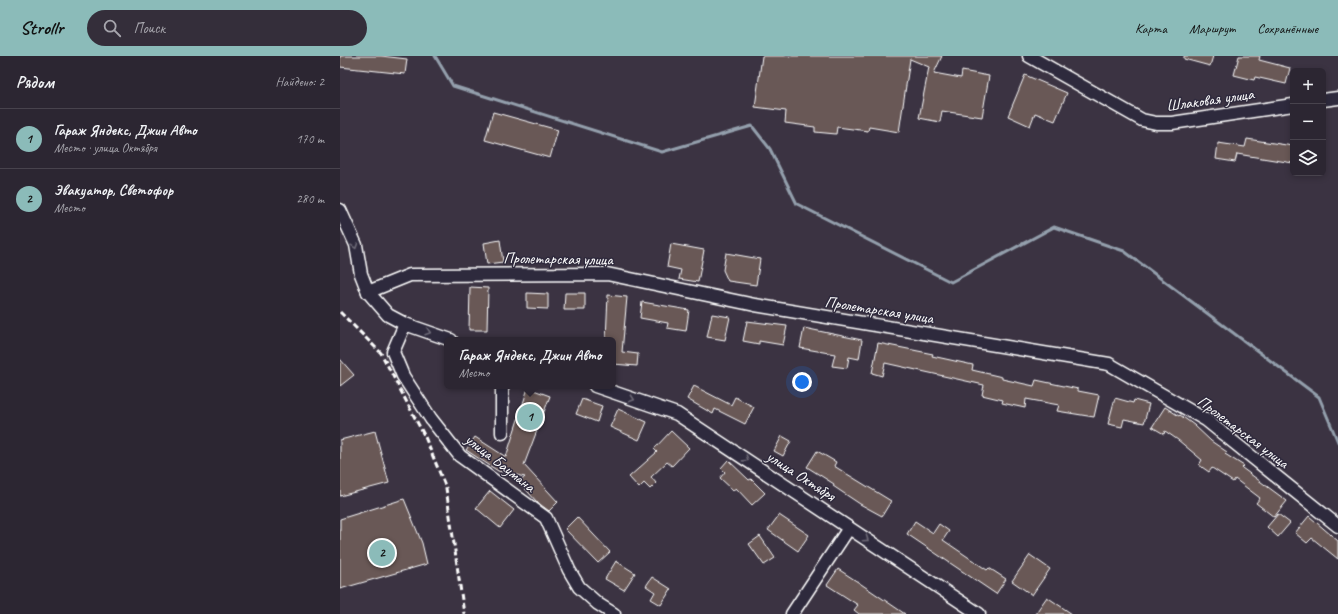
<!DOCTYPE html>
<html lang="ru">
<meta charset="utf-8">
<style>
:root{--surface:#2c2632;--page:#342e3a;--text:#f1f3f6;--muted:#a6a5ac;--line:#48434d;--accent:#8bbbb9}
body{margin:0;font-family:Caveat,sans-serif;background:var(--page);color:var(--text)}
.controls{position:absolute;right:12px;top:12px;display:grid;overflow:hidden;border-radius:6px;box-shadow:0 2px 6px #0003}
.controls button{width:36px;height:36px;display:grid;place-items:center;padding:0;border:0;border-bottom:1px solid var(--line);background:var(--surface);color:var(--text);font:20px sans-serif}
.you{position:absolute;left:462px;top:326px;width:14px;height:14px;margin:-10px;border:3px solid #fff;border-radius:50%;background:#1a73e8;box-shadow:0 0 0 6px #1a73e833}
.badge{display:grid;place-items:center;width:26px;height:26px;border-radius:50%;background:var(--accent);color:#111;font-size:13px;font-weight:700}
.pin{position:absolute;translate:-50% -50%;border:2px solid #fff;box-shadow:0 1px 4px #0006}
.popup{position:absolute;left:104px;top:281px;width:172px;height:52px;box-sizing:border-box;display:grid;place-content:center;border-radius:6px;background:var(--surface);filter:drop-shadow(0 1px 3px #0005);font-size:13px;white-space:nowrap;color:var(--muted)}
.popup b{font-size:15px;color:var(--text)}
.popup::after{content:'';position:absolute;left:50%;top:100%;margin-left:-8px;border:8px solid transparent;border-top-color:var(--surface)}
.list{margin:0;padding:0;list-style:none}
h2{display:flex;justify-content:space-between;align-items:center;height:52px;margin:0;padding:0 16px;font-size:17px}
h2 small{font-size:13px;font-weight:400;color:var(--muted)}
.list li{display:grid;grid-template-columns:26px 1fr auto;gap:12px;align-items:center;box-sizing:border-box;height:60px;padding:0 16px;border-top:1px solid var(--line)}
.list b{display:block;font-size:15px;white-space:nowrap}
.list p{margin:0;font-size:13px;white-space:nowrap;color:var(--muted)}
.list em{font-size:13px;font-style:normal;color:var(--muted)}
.icon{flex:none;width:22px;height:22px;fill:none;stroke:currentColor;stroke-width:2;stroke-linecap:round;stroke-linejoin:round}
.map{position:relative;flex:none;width:998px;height:558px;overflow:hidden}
header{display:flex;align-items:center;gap:24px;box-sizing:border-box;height:56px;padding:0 20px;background:var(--accent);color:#111}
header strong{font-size:19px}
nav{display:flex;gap:22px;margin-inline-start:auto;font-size:14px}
.search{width:280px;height:36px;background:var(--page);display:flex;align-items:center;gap:10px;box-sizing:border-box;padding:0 14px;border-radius:22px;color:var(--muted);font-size:15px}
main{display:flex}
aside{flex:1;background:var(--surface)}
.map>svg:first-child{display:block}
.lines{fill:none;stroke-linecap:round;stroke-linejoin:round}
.stream{stroke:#94a0ad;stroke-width:3}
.building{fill:#695857;stroke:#fff}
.street-casing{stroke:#fff;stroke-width:15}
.street{stroke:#2f2a3d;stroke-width:12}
.rail{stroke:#fff;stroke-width:3;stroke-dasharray:6 3;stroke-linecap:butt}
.oneway{stroke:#6d6a77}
.labels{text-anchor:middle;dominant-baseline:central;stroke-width:3;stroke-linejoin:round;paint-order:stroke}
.street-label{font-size:16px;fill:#fff;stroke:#2f2a3d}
</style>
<header>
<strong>Strollr</strong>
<div class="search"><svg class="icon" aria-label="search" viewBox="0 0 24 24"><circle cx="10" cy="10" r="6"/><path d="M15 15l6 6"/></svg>Поиск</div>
<nav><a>Карта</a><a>Маршрут</a><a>Сохранённые</a></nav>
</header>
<main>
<aside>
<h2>Рядом<small>Найдено: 2</small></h2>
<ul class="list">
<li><span class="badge">1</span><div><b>Гараж Яндекс, Джин Авто</b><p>Место · улица Октября</p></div><em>170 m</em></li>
<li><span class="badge">2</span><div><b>Эвакуатор, Светофор</b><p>Место</p></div><em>280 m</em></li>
</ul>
</aside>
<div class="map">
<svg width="998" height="558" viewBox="0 0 998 558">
<rect width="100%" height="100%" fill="#3b3342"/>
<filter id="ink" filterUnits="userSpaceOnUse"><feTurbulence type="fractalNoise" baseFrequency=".025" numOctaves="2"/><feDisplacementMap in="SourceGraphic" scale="8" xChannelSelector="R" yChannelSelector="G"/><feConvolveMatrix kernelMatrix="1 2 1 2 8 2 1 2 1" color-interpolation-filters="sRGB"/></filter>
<g filter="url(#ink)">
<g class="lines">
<path class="stream" d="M95,0l18,30 209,66 90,-26 18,23 27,55 154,78 103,-55 70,24 195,146 19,45"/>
</g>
<g class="building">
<path d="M0,0h41l26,3 -2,15 -65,-7z"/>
<path d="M422,0h180l-8,17 27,5 1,-7 27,5 -7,41 -40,-6 -2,11 -21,-4 10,-51 -19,-8 -11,73 -30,-5 -1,4 -31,-4 -1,7 -21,-2v-5l-30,-4 1,-12 -31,-4z"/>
<path d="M844,0h29l-3,10 -26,-7z"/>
<path d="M899,0h21l-1,4 31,8 -4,16 -31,-7 -1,3 -20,-5z"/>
<path d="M685,19l42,18 -12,28 -20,-8 -5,13 -22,-10z"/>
<path d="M153,56l65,18 -8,28 -65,-18z"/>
<path d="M907,83l46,7v17l-56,-9 -2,8 -19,-3 2,-16 27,4z"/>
<path d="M160,184l3,22 -16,2 -3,-21z"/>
<path d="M331,188l33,6 -6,32 -19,-3 2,-9 -14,-3z"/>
<path d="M386,197l34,6 -4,26 -28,-4 -5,-11z"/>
<path d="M130,231l18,1 -1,42h-18z"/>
<path d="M187,237l21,1v15l-21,-1z"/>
<path d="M225,237h20v17h-21z"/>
<path d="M268,239l19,2 -5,55 16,2 -1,12 -24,-2v-24h-7z"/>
<path d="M302,246l47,8 -3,21 -19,-3 1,-5 -28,-5z"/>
<path d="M372,258l18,3 -5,23 -18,-3z"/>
<path d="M407,265l40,5 -4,19 -24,-4v3l-16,-3z"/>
<path d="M464,272l58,12 -3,19 -10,-2 -2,11 -15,-2 3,-12 -35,-6z"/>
<path d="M538,287l55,11 -1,2 41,9 -1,5 30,7v2l32,7 2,-6 42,9v2l21,4 -5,22 -37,-6 2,-6 -33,-6 -1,9 -23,-5 1,-3 -21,-5 2,-10 -99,-22 -3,13 -10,-3z"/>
<path d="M0,303l14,16 -14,11z"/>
<path d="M354,330l37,19 4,-8 19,10 -9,17 -30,-15 -2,5 -26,-15z"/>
<path d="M188,332l22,8 -26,69 34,37 -9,9 -12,-9 -18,-20 6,-5 -27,-6 -32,-21 9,-13 31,20z"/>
<path d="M775,342l18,5 1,-3 15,4 -5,19 -20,-4 -2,8 -14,-3z"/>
<path d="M242,343l20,7 -5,16 -21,-8z"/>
<path d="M825,351l14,9 1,-1 14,10 17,16 16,11 -2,2 19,12 -2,2 45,33 -13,16 -18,-14 4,-5 -25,-19 -2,3 -21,-14 -3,4 -10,-7 3,-5 -24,-20 -13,-9 -1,3 -12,-7z"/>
<path d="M278,353l29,13 -8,18 -29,-13z"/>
<path d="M35,375l14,52 -49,13v-56z"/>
<path d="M331,375l18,17 -17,18 -5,-4 -16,15 5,6 -6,6 -6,-6 -5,5 -10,-11 28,-25 -3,-3z"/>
<path d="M442,380l9,5 -8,15 -9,-5z"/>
<path d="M477,395l19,11 -2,4 57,35 -9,15 -22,-12 -27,-18 1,-2 -27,-17z"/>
<path d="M388,404l21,20 2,-1 14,14 -13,12 -16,-17 -3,2 -13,-12 5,-6 -4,-4z"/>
<path d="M150,435l24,19 -14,18 -24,-20z"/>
<path d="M64,443l18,44 5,21 -87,25v-70z"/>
<path d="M938,458l12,9 -12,14 -11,-10z"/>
<path d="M439,459l30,20 -11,16 -30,-21z"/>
<path d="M969,460l29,25v18l-26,-21 -5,5 -12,-10z"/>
<path d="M237,461l33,35 -12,11 -33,-34z"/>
<path d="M575,465l18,12 6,-9 10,7 -6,9 44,30 2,-2 17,11 -10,15 -89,-60z"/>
<path d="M420,480l15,22 -11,7 -15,-21z"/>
<path d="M690,499l20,14 -18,26 -20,-14z"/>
<path d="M276,505l19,12 -11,17 -19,-11z"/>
<path d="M498,513l20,13 47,32h-46l-5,-4 4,-5 -31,-20z"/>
<path d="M312,521l19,12 -10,16 -10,-6 4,-7 -9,-6z"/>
<path d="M707,541l25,17h-37z"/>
</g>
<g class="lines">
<g class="street-casing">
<g id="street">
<path d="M689,0l113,64 14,3h16l121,-18"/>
<path d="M983,44l15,-2"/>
<path d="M0,154l16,35 5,29 7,18 20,23 17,9 46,16"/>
<path d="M28,236l42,-17 197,-1 148,31 354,59 97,56 132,106"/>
<path d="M65,268l-12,28 10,24 28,43 29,37 86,62 23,52 10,17 19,17 16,10"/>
<path d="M162,330v47"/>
<path d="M255,330l82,28 302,200"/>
<path d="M452,558l57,-86"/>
</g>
</g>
<use href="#street" class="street"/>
<path class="rail" d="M0,256l41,41 44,84 21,51 18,126"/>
</g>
<defs><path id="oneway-chevron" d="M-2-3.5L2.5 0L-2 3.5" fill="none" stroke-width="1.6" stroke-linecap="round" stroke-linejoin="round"/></defs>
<g class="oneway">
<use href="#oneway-chevron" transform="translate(15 190) rotate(73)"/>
<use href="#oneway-chevron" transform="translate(88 276) rotate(18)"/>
<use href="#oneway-chevron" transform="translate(292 343) rotate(19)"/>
<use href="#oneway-chevron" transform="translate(406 403) rotate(33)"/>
<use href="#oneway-chevron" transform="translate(526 483) rotate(34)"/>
</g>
</g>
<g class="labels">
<g class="street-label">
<text transform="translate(870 44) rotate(-8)">Шлаковая улица</text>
<text transform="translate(218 203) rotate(1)">Пролетарская улица</text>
<text transform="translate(539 254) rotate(9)">Пролетарская улица</text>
<text transform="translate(903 376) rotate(37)">Пролетарская улица</text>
<text transform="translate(160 407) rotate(38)">улица Баумана</text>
<text transform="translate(461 420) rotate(33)">улица Октября</text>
</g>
</g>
</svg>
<div class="controls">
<button>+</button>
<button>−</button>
<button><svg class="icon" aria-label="layers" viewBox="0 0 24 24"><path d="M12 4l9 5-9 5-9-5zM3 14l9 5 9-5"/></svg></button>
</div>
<div class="you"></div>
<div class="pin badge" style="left:190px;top:361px">1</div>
<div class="popup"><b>Гараж Яндекс, Джин Авто</b>Место</div>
<div class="pin badge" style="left:42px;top:497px">2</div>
</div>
</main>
